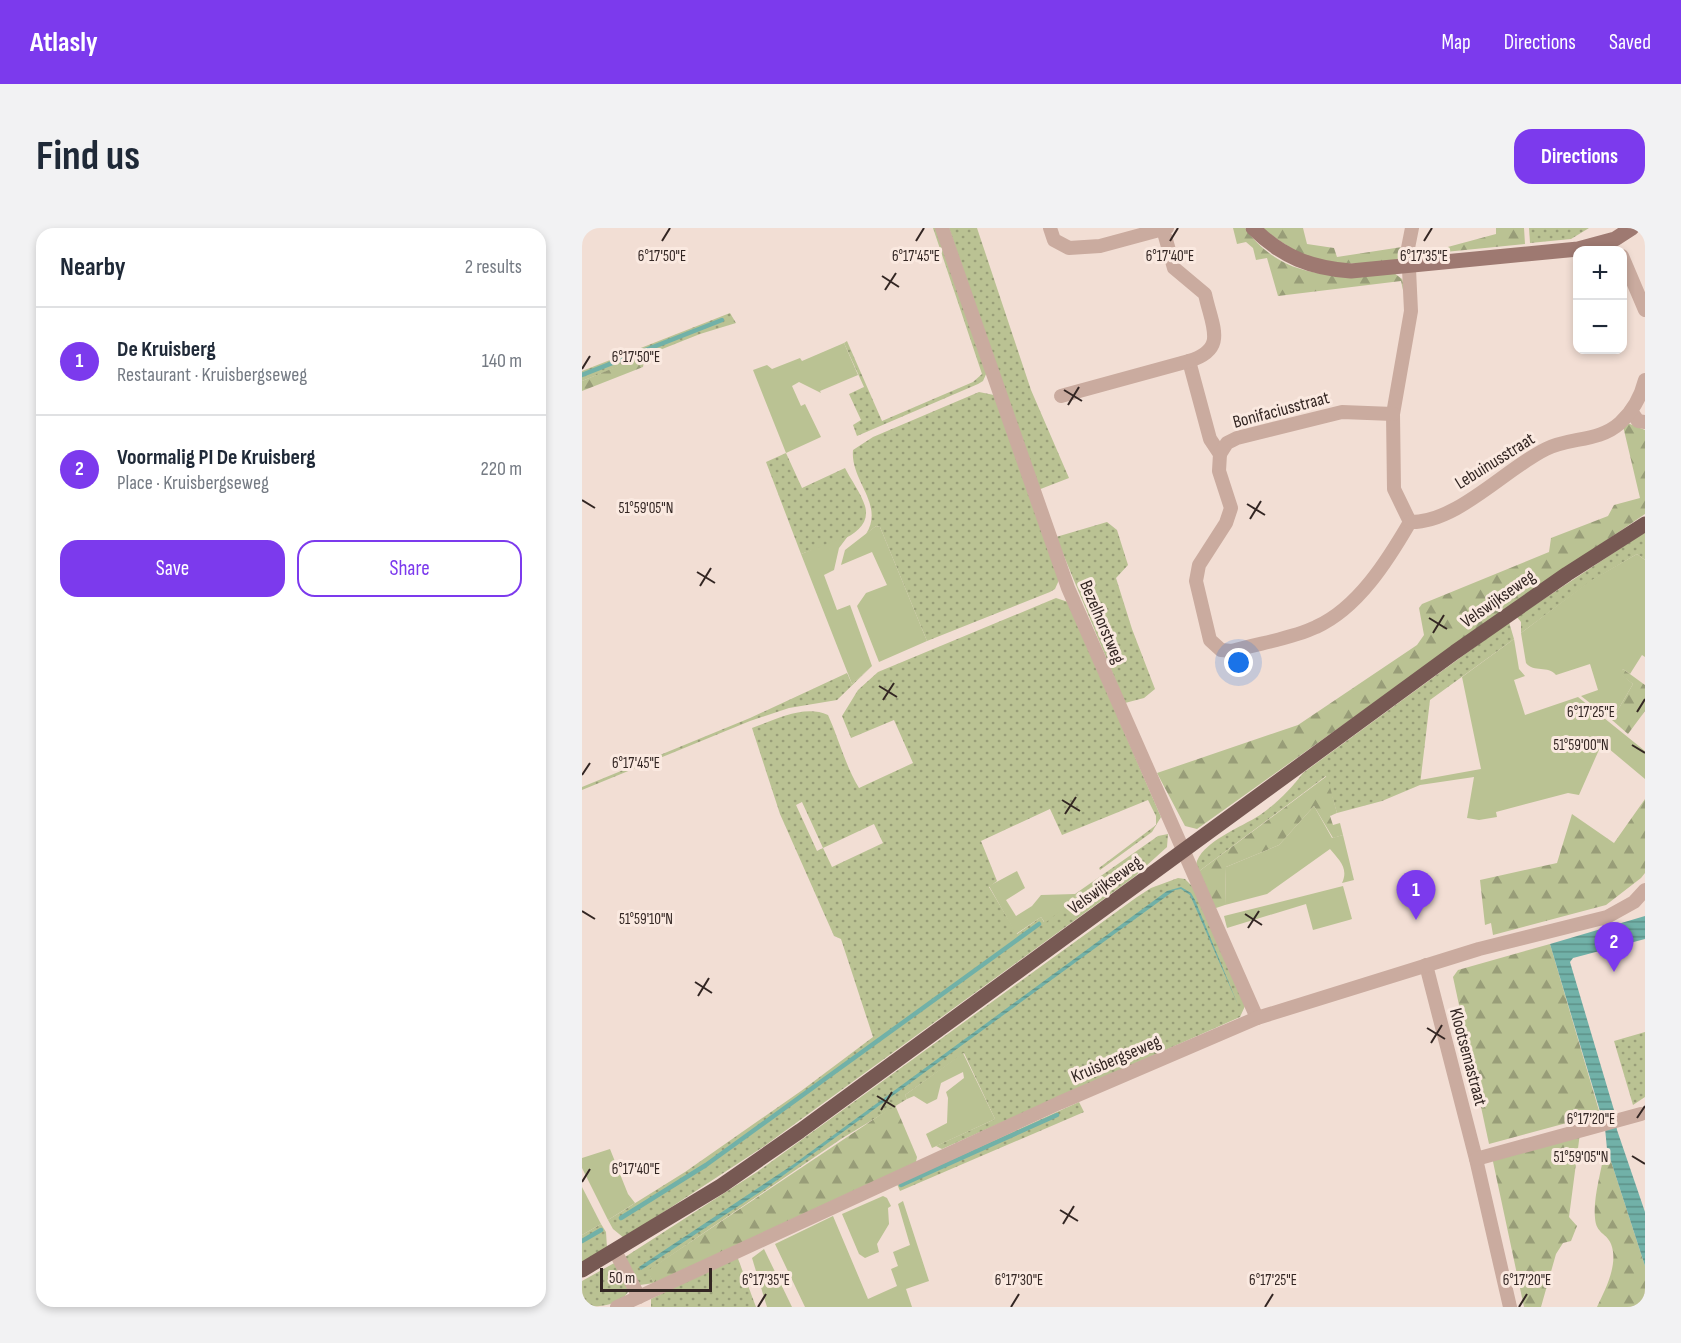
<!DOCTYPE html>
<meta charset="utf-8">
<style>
:root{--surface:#fff;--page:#f2f2f3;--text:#1f2937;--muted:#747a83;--line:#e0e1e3;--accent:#7c3aed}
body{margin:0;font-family:"Sofia Sans Condensed",sans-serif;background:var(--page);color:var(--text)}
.controls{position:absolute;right:18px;top:18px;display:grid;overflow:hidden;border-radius:12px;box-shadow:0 3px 9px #0003}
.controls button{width:54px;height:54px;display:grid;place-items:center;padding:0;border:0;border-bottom:2px solid var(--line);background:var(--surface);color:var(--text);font:30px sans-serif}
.scale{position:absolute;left:18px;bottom:15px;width:112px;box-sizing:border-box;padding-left:6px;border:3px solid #332623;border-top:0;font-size:16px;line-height:21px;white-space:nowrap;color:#332623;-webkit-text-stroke:4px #fae9e0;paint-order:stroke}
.you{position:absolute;left:657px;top:435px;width:21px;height:21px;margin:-15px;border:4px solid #fff;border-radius:50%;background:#1a73e8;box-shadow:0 0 0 9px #1a73e833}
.badge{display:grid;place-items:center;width:39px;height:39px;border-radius:50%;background:var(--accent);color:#fff;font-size:20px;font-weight:700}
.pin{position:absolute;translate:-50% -50px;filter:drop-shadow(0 2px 3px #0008)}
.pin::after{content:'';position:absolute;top:32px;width:21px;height:18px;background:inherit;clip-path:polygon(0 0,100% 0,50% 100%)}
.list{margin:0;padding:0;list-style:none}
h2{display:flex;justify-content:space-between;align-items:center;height:78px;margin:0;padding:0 24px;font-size:26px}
h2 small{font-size:20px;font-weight:400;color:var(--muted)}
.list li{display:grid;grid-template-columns:39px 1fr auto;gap:18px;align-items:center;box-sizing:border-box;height:108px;padding:0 24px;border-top:2px solid var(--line)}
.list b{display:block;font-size:22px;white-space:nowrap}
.list p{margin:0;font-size:20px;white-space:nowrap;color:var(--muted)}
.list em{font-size:20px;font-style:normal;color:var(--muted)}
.actions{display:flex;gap:12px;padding:18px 24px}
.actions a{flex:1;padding:14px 0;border:2px solid var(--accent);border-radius:18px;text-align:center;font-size:21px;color:var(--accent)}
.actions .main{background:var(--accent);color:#fff}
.map{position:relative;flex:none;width:1063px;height:1079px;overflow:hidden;border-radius:18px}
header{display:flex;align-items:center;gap:36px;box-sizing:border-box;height:84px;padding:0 30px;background:var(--accent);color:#fff}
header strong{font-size:28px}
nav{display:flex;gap:33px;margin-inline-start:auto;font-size:21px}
.intro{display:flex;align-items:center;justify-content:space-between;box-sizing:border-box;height:144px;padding:0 36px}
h1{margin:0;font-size:42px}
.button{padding:15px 27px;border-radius:18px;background:var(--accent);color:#fff;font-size:21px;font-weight:700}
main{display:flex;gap:36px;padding:0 36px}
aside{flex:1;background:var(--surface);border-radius:18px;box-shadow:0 3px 9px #0003}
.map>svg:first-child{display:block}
.grass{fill:url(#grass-dots);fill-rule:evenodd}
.forest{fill:url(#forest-firs)}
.garden{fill:#bac293}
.water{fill:url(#water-rules)}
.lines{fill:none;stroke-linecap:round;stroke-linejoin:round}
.stream{stroke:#71b1a8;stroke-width:4.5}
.street{stroke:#caab9f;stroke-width:14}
.secondary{stroke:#9e7971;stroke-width:15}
.primary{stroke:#775953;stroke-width:15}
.ticks{fill:none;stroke:#332623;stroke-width:2}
.labels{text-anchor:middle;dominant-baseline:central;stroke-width:6;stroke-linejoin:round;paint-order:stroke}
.street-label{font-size:18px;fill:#332623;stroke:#fae9e0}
.ticks-label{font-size:15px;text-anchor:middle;fill:#332623;stroke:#fae9e0;stroke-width:6;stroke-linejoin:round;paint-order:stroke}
</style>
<header>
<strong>Atlasly</strong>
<nav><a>Map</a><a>Directions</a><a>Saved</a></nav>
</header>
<div class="intro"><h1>Find us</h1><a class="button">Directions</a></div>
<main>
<aside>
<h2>Nearby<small>2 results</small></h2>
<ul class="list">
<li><span class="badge">1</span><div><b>De Kruisberg</b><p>Restaurant · Kruisbergseweg</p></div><em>140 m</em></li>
<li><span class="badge">2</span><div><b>Voormalig PI De Kruisberg</b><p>Place · Kruisbergseweg</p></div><em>220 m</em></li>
</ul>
<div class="actions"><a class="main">Save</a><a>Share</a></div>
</aside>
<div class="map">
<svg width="1063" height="1079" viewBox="0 0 1063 1079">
<defs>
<pattern id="grass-dots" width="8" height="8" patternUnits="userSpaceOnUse" patternTransform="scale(1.5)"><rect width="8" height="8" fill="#bac293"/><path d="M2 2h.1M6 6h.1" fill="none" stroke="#989d78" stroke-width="1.8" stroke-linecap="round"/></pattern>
<pattern id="forest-firs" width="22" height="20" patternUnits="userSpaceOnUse" patternTransform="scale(1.5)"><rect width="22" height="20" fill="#bac293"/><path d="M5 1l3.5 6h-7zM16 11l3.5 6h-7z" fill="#989d78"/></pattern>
<pattern id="water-rules" width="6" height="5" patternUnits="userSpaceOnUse" patternTransform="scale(1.5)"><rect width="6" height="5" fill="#71b1a8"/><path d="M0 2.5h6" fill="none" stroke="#5d9088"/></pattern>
</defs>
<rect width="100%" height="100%" fill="#f2ded4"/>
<g class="grass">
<path d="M351,0h4l50,144 -4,9 -5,3 -121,52 -4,-11 8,-5 -12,-26 15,-7 -20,-44 3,-2 35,80 91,-39 9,-8z"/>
<path d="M367,0h28l54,162 38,88 -31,12z"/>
<path d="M947,0h60l-18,11 -41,4z"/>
<path d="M148,85l6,10 -36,11 -118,47v-10z"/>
<path d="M397,164l15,3 65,185 -4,9 -5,3 -123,49 -47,-114 -4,-1 -10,8c19,-30 -16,-53 -13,-84l20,-13z"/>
<path d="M204,225l16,35 43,-20c6,12 16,25 20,38 9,31 -42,40 -64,48l-35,-92z"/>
<path d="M525,294l10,8 11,35 -12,13 16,51 23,60 -11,9 -19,5 -69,-166z"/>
<path d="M1063,304v28l-8,-6 -46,27 -70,52v-11l-4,-5z"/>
<path d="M474,370l12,4 93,215 -9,15 -52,38 -1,-2 57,-43v-9l-8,-16 -86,35 -12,-26 -69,32 16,40 -8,6 28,47 24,-17 3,5 32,-24 -1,-4 83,-58 10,-2 -1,13 -33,30 -371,270 -139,91 -11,-9 -5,-9 77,-48 116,-81 72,-54 -32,-98 -7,-3 -54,-122 -28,-86c23,-8 52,-24 76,-13 11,24 17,50 31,73l54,-25 -19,-43 -43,18 -9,-22 16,-26 20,-18zM220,574l21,46 -6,3 -21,-46zM292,596l9,19 -51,24 -9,-19z"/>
<path d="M927,394l5,17 -84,61 -10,85 -38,16 -45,12 -11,-37 -128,96 -2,-7c4,-23 46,-38 64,-50 17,-12 30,-25 43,-42z"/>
<path d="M290,438l-35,34 -48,8 -39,13 -168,69v-3l168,-69 97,-45 5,11z"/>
<path d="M596,650l7,1 9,9 51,118 -5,11 -298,132 -6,-3 59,-27 -31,-66 -59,42 2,4 -66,40 -193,132 6,12 -14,2 -15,-28 132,-85 380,-275 14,-9z"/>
<path d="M1063,804v65l-12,8 -19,-64z"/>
<path d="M497,874l5,10 -184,79 -3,-7z"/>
<path d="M19,996l5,8 1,16 -25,14v-27z"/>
<path d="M155,1028l19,51h-105v-8z"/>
<path d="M34,1034l13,28c-7,16 -32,17 -47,17v-26z"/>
</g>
<g class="forest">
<path d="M651,0h12c38,53 91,49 149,45l8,6 4,11h-3l-2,-9 -123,15 -11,-38 -11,2 -3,-12 -7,-6 -9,2z"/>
<path d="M680,0h41l4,16 27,4 3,9 65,-10 1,7c-5,8 -15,7 -25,8 -58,5 -70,0 -116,-34z"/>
<path d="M914,0h28l1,16 -80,8 -1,-4 52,-14z"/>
<path d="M63,127l-2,12 -61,24v-10z"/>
<path d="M1043,194l20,8v84l-155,106 -293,209 -12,-3 -28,-53 141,-48 119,-80 7,-10 -5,-27 3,-4 127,-52 2,-14 57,-22 6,-11 26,-7 -17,-72z"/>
<path d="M1041,441l22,16v26l-17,23 -16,-14 21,-36 -13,-10z"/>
<path d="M745,548l10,37 -7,3 3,9 7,-2 3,12 -10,3 -19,-32 -35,39 -53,22 -1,38 -9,3 -6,-5 -12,-31z"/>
<path d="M1063,571v74l-4,5 -35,27 -113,30 -2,-12 -6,2 -5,-45 77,-17 15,-49 42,29z"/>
<path d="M968,716l50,170 -111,30 -36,-167 5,-7z"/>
<path d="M313,877l22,52 -1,5 -262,121 -7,-12z"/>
<path d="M998,905l-11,84 8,9 -6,15 -8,2 -7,11 -15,53h-17l-32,-150z"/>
<path d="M1025,921l38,117v38l-6,3h-42c8,-17 22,-43 14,-63 -4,-11 -15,-10 -16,-26 -2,-20 6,-45 9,-65z"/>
</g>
<g class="garden">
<path d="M262,115l14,32 -38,16 1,2 -22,-11 -7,4 9,20 4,-2 16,33 -35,16 -33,-83 14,-5 5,4 28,-11 2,3z"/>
<path d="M294,298l4,1 47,114 -48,21 -22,-56 9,-13 21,-8 -15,-33 -31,13 4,-15z"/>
<path d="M266,308l-9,12 -5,22 -10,5 13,35 13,-5 22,61 -20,18 -51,-130z"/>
<path d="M1055,326l8,6v97l-3,-2 -12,19 -7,-5 -2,5 12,10 -21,36 -31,-24 17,-6 -8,-26 -34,11c-8,-10 -22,-2 -30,-12l-5,-30 69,-52z"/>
<path d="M932,411l5,30 6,7 -11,4 11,35 53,-18 67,54v28l-43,-36 -23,52 -11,-2 -72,19 1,5 -18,3 -12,-2 7,-41 -54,8v-5l61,-11 -19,-92z"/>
<path d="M732,578l18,32 11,-3 11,45 -12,3c7,-15 -3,-23 -12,-34l-63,45 -42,11 1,-38 53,-22z"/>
<path d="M435,643l8,17 -19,12 10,16 16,-10 9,-11 34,-1 1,4 -31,25 -4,-6 -25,17 -27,-48z"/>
<path d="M761,658l9,33 -3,1 -36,10 -7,-26 -79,24 -3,-12z"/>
<path d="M381,825l32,66 -63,29 -6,-14 21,-11 1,-25 -2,-6 18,-14 -1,-6 -22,11 -4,16 -10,5 -13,-8 -7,3 -2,-4z"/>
<path d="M28,921l18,45 7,9 -27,17 -26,-52v-10z"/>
<path d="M0,959l19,37 -19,11z"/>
<path d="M301,968l4,2 4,8 -3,2 1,16 -12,20 2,8 -14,6 -6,-4 -17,-40z"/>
<path d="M321,973l26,80 -23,8 6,18h-107l-30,-63 58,-28 35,83 29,-13 -6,-17 7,-3 -5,-14 17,-7 -12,-41z"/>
<path d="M182,1021l28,58h-25l-15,-49z"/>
</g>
<g class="water">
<path d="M599,659l10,6 4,7 43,105 -48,-110 -9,-6 -6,1 -409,298 -125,82 -2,-3 155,-103 373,-273z"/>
<path d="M1063,688v23l-72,19 -3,4 44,148 3,20 28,82v54l-38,-117 -2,-21 -55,-184z"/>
</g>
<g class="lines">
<g class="stream">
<path d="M0,147l140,-55"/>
<path d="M319,957l156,-70"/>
<path d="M39,990l85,-53 333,-241"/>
<path d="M0,1013l19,-11"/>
</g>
<g class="street">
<path d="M360,0l126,360 189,430"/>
<path d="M468,0l4,12 15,8 31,-2 63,-17"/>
<path d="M585,0l-4,1 11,39 31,26c7,33 23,55 -16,67l21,78 10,15 -1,17 12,37 -5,15 -27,42 -3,16 14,59 11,10 11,1c27,-8 59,-12 84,-24 42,-19 72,-67 94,-105l-16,-33 -1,-75 18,-103 -3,-63 4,-20"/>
<path d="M1040,28l23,54"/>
<path d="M479,168l128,-35"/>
<path d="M1049,183l7,10 7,1"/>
<path d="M638,226l7,-11 10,-5 105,-26 51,2"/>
<path d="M828,294c47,1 95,-53 136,-73 24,-12 53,-7 74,-26 12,-11 21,-27 25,-43"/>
<path d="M844,737l50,194 34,148"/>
<path d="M894,931l165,-45"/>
<path d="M33,1023l24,46"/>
<path d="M35,1079l442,-204 198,-85 222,-69 128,-32 27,-15 11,-12"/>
</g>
<path class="secondary" d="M671,0c29,29 58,40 98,43l227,-22 37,-10 17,-11"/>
<path class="primary" d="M0,1042l139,-84 79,-55 655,-479 112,-78 78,-50"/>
</g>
<path class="ticks" d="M80,13l8,-13M334,13l8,-13M588,13l8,-13M842,13l8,-13M300,48l17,11M303,62l11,-17M0,141l8,-13M482,162l18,11M486,177l11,-18M0,272l13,8M665,276l18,11M668,291l11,-18M115,344l18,11M118,358l11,-18M847,390l18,11M851,405l11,-18M297,458l18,11M301,472l11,-17M1055,484l8,-13M1050,517l13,8M0,547l8,-12M480,572l18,11M483,586l11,-17M0,683l13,8M663,686l17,11M666,700l11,-17M113,754l17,11M116,768l11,-18M845,800l18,11M849,815l11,-18M295,868l18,11M299,882l11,-18M1055,890l8,-12M1050,928l13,8M0,954l8,-13M478,982l18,11M481,996l11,-18M176,1079l8,-13M429,1079l8,-13M683,1079l8,-13M937,1079l8,-13"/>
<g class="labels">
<g class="street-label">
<text transform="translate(699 182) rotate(-15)">Bonifaciusstraat</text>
<text transform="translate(913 233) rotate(-32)">Lebuinusstraat</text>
<text transform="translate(916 371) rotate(-35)">Velswijkseweg</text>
<text transform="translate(520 394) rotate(67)">Bezelhorstweg</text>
<text transform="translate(523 657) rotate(-36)">Velswijkseweg</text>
<text transform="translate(886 829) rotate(75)">Klootsemastraat</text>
<text transform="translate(534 831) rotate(-23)">Kruisbergseweg</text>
</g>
</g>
<g class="ticks-label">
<text x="80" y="33">6°17'50"E</text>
<text x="334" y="33">6°17'45"E</text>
<text x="588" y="33">6°17'40"E</text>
<text x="842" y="33">6°17'35"E</text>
<text x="54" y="134">6°17'50"E</text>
<text x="64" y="285">51°59'05"N</text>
<text x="1009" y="489">6°17'25"E</text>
<text x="999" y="522">51°59'00"N</text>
<text x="54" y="540">6°17'45"E</text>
<text x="64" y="696">51°59'10"N</text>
<text x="1009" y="896">6°17'20"E</text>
<text x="999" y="934">51°59'05"N</text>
<text x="54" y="946">6°17'40"E</text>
<text x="184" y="1057">6°17'35"E</text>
<text x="437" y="1057">6°17'30"E</text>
<text x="691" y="1057">6°17'25"E</text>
<text x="945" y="1057">6°17'20"E</text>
</g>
</svg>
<div class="controls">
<button>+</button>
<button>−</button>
</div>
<div class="scale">50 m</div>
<div class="you"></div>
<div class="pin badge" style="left:834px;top:692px">1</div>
<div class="pin badge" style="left:1032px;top:744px">2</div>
</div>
</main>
